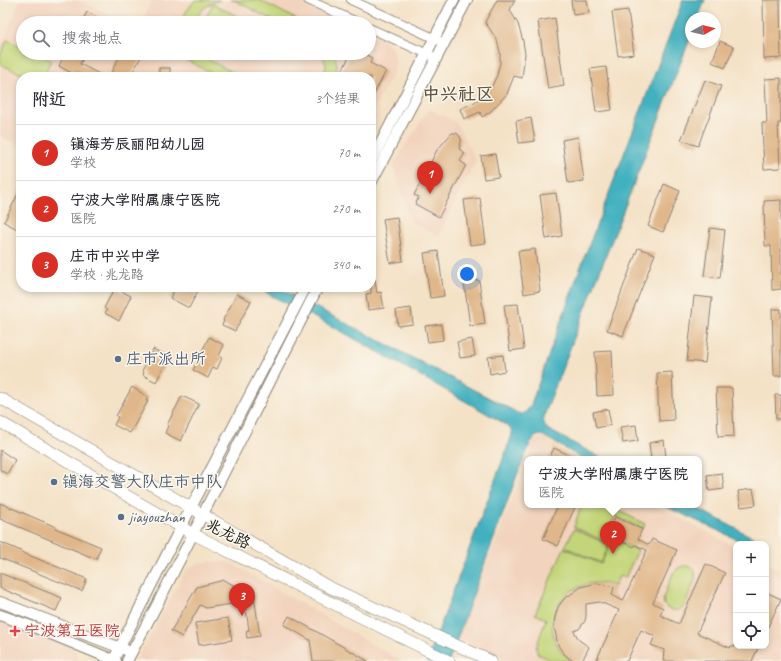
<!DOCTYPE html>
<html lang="zh">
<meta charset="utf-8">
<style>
:root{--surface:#fff;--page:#f7f7f7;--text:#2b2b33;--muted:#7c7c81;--line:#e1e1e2;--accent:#d93025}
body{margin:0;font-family:Caveat,"LXGW WenKai TC",sans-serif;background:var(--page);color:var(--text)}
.controls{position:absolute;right:12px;bottom:12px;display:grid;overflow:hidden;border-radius:8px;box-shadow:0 2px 6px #0003}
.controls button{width:36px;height:36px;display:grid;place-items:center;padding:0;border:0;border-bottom:1px solid var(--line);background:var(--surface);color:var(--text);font:20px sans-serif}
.compass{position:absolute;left:685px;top:12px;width:36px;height:36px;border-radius:50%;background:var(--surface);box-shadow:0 2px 6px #0003;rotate:82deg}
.you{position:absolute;left:467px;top:274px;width:14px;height:14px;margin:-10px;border:3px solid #fff;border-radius:50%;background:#1a73e8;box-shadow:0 0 0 6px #1a73e833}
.badge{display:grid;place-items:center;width:26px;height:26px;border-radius:50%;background:var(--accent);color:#fff;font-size:13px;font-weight:700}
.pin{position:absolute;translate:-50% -33px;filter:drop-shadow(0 1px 2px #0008)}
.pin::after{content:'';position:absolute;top:21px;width:14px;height:12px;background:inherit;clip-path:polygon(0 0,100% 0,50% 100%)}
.popup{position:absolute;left:524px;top:456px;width:178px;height:52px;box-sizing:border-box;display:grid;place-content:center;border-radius:8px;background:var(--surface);filter:drop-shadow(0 1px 3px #0005);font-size:13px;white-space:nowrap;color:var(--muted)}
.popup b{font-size:15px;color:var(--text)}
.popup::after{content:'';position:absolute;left:50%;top:100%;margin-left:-8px;border:8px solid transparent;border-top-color:var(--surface)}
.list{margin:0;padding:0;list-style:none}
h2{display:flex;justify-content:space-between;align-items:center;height:52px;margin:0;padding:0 16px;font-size:17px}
h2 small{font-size:13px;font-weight:400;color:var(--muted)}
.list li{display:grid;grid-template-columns:26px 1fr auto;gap:12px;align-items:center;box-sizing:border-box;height:56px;padding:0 16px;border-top:1px solid var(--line)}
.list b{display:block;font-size:15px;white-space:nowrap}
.list p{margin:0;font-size:13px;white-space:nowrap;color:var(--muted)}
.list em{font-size:13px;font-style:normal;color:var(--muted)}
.icon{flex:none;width:22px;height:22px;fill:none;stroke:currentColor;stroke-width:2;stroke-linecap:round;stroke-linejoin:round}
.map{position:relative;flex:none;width:781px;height:661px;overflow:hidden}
.search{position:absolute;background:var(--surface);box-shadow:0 2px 6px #0003;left:16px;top:16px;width:360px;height:44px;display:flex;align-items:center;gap:10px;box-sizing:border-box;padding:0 14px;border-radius:22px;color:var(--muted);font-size:15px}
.panel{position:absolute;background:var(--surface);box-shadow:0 2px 6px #0003;left:16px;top:72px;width:360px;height:220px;border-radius:16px}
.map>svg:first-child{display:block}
.built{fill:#f2d4be}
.green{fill:#c3d578;stroke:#70784a}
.water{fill:#43b1bf;stroke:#30666e}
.building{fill:#e0b78a}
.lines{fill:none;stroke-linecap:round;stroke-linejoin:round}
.minor-casing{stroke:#887f72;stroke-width:10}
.tertiary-casing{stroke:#887f72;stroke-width:12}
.secondary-casing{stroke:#887f72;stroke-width:12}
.minor{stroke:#fff;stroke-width:8}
.tertiary{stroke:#fff;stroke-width:10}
.secondary{stroke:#fff;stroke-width:11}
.service-dot{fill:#5c6f8a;stroke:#fbf7ec;stroke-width:1.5}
.health-dot{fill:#e0444e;stroke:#fbf7ec;stroke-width:1.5}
.labels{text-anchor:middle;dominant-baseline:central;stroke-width:3;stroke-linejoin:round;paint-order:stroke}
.service-label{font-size:16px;fill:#4e5e75;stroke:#fbf7ec;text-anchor:start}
.street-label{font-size:16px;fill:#1c1c1c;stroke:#fbf7ec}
.health-label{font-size:16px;fill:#be3a42;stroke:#fbf7ec;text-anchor:start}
.quarter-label{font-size:18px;font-weight:bold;fill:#615242;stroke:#fbf7ec}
</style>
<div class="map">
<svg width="781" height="661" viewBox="0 0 781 661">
<rect width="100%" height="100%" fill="#fbf7ec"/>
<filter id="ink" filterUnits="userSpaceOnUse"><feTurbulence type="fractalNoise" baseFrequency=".025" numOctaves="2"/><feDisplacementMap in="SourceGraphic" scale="8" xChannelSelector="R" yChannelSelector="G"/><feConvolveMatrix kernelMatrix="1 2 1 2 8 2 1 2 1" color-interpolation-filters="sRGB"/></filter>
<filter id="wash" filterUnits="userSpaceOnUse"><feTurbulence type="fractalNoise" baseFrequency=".012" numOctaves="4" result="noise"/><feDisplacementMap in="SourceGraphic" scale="16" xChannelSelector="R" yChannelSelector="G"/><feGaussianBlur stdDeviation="0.9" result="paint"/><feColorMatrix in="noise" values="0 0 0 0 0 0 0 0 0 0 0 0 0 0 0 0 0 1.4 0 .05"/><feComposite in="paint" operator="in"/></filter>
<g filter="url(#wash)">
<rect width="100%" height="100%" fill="#f4e2c7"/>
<g class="built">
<path d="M20,0h58l49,23h-104v30h346v-21l13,6 12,12 2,17 -25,48v-38h-350v70l-21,-11v-86z"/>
<path d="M152,0h146l50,23h-207z"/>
<path d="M429,109l27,13 20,38 -38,76 -27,-14 -18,-57z"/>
<path d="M544,437l33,22h-49l6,-18 4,-3z"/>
<path d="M527,460v45h127l82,42v99h30v-84l15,8v91h-273l-50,-22z"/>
<path d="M217,561l14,2 170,98h-265l49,-90 12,-8z"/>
<path d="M0,620l59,21 12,6 7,8v6h-78z"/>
</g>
<g class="green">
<path d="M195,0h25c-13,4 -21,10 -25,23h-13l4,-11z"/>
<path d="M230,0h29l45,23h-26l-42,-22z"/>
<path d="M213,4l30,15 -2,4h-38z"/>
<path d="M7,40l16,7v6h13l15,7 -8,17h-15l-28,-13v-8z"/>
<path d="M173,53h28l6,6 35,18h-23z"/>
<path d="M322,53h12l3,11 -1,13h-12l2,-12z"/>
<path d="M585,505h22l38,19 -2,5 -28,-13 -9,20 32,14 -13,28 -6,-2 -4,10c-50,-17 -86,43 -44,75h-18l-15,-7 -2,-6 10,-29 -11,-5 29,-66 37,16 9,-20 -36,-17 6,-18z"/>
<path d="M574,529l35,16 -8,18 -36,-16z"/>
<path d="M683,566c19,-1 11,17 7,26 -2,5 -4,11 -7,15 -5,6 -15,3 -19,-2l-1,-7 10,-25 4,-4z"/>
</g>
<g class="water">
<path d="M683,0h22l-7,18h-7v18l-146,377 -2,9 4,7 56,30h-20l-41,-24 -6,1 -5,6 -15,36 -67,183h-22l85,-226 -1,-6 -9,-7 -163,-92 -65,-33 -17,-10h20l243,127h3l7,-7 51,-141z"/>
<path d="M663,505h28l65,34 5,5h-14z"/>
</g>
<g id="blocks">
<g class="building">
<path d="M497,0h18l-5,10 8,14 5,17 2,13 -3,24 -8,-2 -7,18 -17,18 -8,5 -2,-5 -16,7 -4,-10 13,-6 9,-6 9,-9 6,-13 3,-12v-11l-3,-12 -12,-18z"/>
<path d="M571,0h16l2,13 -16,2z"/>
<path d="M763,0h17l1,58 -17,1z"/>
<path d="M628,10l6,44 -16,2 -6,-44z"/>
<path d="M87,12l22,11h-28z"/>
<path d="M555,18l9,68 -16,3 -10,-68z"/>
<path d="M720,41l14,6 -9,21 -13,-6z"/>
<path d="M65,53h21l-6,11 25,13h-20l-9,-5 -1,3 -16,-9z"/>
<path d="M121,53h22l-13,24h-21z"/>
<path d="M360,53h3l9,5 -2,5 16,8 -15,29v-23h-32l11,-22 7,3z"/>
<path d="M606,67l6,43 -16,2 -6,-43z"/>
<rect x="159" y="68" width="11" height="9"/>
<path d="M781,78v45h-3l2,45 -16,1 -2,-46h5l-2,-44z"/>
<path d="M705,80l16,6 -23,60 -17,-6z"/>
<path d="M531,118l4,23 -16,2 -3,-22z"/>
<path d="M452,133h5l4,5v4l-2,7 6,4 -5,8 6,4 -27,52 -24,-13 4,-7 -5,-2 23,-45z"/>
<path d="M578,137l6,44 -16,2 -6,-43z"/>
<path d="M495,154l4,23 -15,2 -3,-23z"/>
<path d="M664,184l16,7 -17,41 -15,-6z"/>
<path d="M21,188v43l-17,-9z"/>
<path d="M556,193l6,43 -16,3 -6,-44z"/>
<path d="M480,198l6,45 -16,2 -6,-45z"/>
<path d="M781,200v89l-9,1 -1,-44h-6l-1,-45z"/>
<path d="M397,217l6,44 -13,2 -7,-44z"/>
<path d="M710,228l15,2 -5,48 -16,-2z"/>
<path d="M638,248l17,6 -32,82 -16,-6z"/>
<path d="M535,249l5,42 -16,3 -6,-43z"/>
<path d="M438,251l6,45 -14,2 -6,-45z"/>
<path d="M371,280h4l2,13 4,-1 3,16 -16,2 -2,-16 5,-1z"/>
<path d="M479,280l6,44 -15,2 -6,-44z"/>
<path d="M176,287h24l-11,21 -19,-10z"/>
<path d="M115,288l16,8 -12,25 -14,-8 2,-3 -3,-2z"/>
<path d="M237,294l14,7 -16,30 -13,-6 2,-4 -1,-1z"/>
<path d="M694,296l18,2 -7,65 -18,-2z"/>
<path d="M518,304l6,45 -14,2 -6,-46z"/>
<path d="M411,308l2,16 -15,2 -2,-16z"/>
<path d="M772,309h9v67h-7z"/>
<path d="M441,324l2,16 -15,2 -3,-16z"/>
<path d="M209,337l15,8 -5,11 3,2 -5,11 -4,-2 -5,11 -15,-8z"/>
<path d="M472,339l3,17 -15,2 -3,-16z"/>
<path d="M153,349l16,8 -13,25 -13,-7 1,-3 -2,-1z"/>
<path d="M612,351l2,44 -17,1 -2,-44z"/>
<path d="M503,355l2,16 -15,3 -2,-17z"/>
<path d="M672,372l2,48 -15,1 -2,-48z"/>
<path d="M132,387l16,10 -2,4h2l-18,32 -16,-8 4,-8 -2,-1z"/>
<path d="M716,388h16l2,48 -16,1z"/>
<path d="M775,395h6v24h-5z"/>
<path d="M182,396l17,8 -18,37 -16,-8 3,-7 -1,-1z"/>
<path d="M608,409l3,16 -15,3 -3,-16z"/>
<path d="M636,425l2,16 -15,2 -3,-16z"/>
<path d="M664,440l2,17 -15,2 -2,-16z"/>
<path d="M554,448l24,11h-29z"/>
<path d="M0,450l15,10 -8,14 -7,-4z"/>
<path d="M722,473l2,16 -15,2 -2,-16z"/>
<path d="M753,489l3,16 -15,2 -3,-16z"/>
<path d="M0,503l56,24 -1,1 46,19 -5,12 -96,-40z"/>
<path d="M558,505h18l-18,41 -15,-7z"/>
<path d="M615,517l27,12 -4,10 11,6 3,-6 25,11 -24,53 10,5 -3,7 19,9 27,-60 19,9 -28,60 33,15 1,-2h28l-7,15h-89l1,-11 -13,-5 4,-9 -14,-6 -14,31h-31l23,-51 -19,-8 -14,2v12l-1,5 -6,8 -5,2 5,9 10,7 -7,14h-9l-9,-7 -6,-9 -4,-19 1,-9 3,-10 6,-8 17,-12 16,-4 17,4 -2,8 11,6 24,-51 -12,-5 -1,2 -27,-12z"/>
<path d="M0,542l21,9v1l66,27 -5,12 -82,-33z"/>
<path d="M0,573l62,25 -6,13 -56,-23z"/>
<path d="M224,580l30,16 6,40 -13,2 -1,-7 3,-1 -4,-28 -39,6 -6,-3 -18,32 -11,-6 26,-44z"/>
<path d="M766,592l15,7 -15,32z"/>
<path d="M289,616l79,45h-55l-3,-21 -26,-15z"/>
<path d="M228,618l4,22 -33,5 -4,-22z"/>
</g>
</g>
</g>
<g filter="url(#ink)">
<use href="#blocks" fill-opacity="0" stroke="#887f72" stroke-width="1"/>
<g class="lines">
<g class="minor-casing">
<g id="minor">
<path d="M308,0l51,23"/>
<path d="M351,0l89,41"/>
<path d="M369,28l63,28"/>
</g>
</g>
<g class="tertiary-casing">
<g id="tertiary">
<path d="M371,162l83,-162"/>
<path d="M371,183l96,-183"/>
<path d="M0,602l126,48"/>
<path d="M0,615l36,13 80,33"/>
<path d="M113,661l56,-111 137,-263"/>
<path d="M127,661l32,-60 159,-314"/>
</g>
</g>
<g class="secondary-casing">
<g id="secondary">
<path d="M0,398l329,189 162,74"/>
<path d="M0,422l193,112 256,127"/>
</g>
</g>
<use href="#minor" class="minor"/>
<use href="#tertiary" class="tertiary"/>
<use href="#secondary" class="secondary"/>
</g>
</g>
<g class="service-dot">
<circle cx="118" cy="359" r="4"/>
<circle cx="54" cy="482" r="4"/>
<circle cx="121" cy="517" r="4"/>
</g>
<path class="health-dot" d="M13 625h4v4h4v4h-4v4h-4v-4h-4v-4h4z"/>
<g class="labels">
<g class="service-label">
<text x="126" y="359">庄市派出所</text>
<text x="62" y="482">镇海交警大队庄市中队</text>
<text x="129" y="517">jiayouzhan</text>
</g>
<g class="street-label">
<text transform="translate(228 534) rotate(26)">兆龙路</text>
</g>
<g class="health-label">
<text x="24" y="631">宁波第五医院</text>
</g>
<g class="quarter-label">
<text x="458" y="94">中兴社区</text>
</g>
</g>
</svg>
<div class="controls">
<button>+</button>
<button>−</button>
<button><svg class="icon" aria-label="locate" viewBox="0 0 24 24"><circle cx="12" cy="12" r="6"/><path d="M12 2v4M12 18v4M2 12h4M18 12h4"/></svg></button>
</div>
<svg class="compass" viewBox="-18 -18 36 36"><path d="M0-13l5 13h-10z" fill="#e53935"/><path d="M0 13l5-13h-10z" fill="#7c7c81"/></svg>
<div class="you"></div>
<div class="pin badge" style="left:430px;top:194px">1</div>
<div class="pin badge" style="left:613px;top:554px">2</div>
<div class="popup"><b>宁波大学附属康宁医院</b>医院</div>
<div class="pin badge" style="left:242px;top:616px">3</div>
<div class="search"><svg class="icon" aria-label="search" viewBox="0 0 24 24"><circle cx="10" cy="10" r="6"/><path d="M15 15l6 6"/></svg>搜索地点</div>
<section class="panel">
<h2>附近<small>3个结果</small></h2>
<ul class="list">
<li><span class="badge">1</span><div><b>镇海芳辰丽阳幼儿园</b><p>学校</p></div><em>70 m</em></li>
<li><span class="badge">2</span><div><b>宁波大学附属康宁医院</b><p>医院</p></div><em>270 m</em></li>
<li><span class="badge">3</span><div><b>庄市中兴中学</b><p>学校 · 兆龙路</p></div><em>340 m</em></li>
</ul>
</section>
</div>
